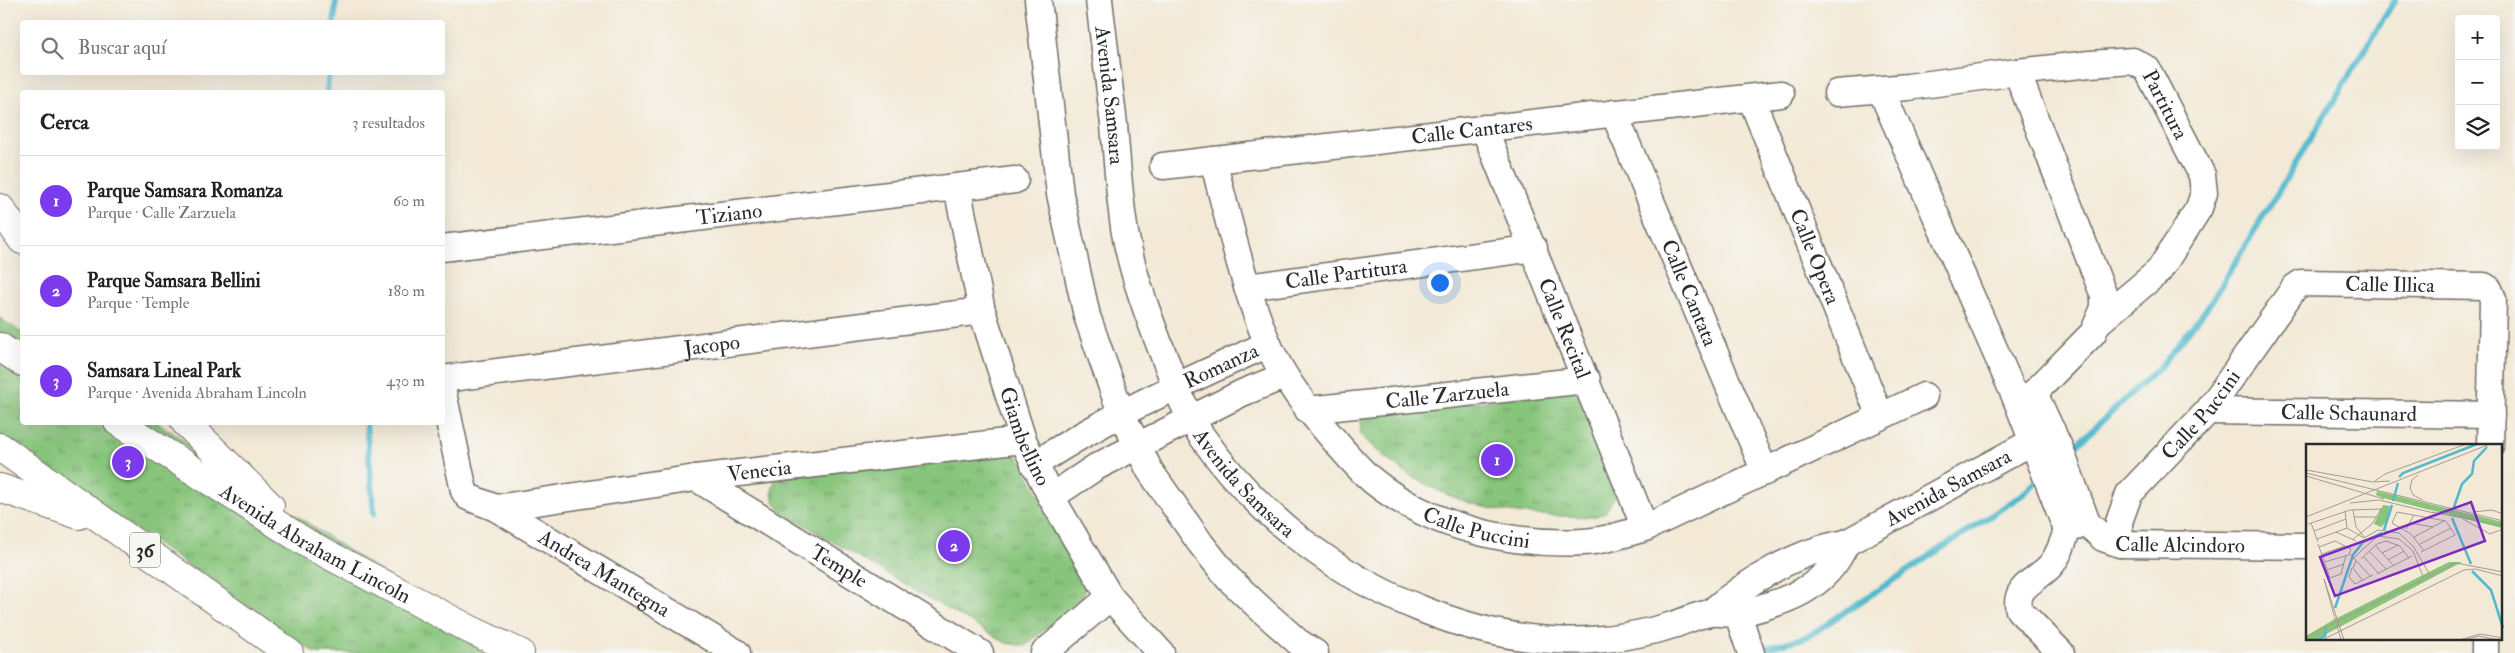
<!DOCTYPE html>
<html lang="es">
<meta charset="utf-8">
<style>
:root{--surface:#fff;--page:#f2f2f2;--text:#222;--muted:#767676;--line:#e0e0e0;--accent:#7c3aed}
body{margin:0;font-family:"IM FELL Double Pica",serif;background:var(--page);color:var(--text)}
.controls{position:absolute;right:15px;top:15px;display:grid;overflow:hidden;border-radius:5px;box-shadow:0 5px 20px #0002}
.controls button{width:45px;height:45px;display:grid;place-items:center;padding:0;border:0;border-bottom:1px solid var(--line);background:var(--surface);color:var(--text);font:25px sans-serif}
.you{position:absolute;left:1439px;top:282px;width:18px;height:18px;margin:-12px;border:4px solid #fff;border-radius:50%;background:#1a73e8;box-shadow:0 0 0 8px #1a73e833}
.badge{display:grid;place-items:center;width:32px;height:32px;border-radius:50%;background:var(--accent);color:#fff;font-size:16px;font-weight:700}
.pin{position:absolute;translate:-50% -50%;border:2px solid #fff;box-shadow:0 1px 5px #0006}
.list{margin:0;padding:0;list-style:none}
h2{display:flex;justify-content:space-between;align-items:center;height:65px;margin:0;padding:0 20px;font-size:21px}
h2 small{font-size:16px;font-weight:400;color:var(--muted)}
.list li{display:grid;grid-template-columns:32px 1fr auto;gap:15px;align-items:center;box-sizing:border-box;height:90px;padding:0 20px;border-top:1px solid var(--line)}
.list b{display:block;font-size:19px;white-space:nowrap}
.list p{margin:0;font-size:16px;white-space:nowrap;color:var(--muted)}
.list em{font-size:16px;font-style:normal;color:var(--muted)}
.icon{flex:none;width:28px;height:28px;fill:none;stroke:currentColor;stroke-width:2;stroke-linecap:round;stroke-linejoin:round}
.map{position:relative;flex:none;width:2515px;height:653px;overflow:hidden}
.search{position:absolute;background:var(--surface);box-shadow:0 5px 20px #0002;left:20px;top:20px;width:425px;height:55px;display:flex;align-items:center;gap:12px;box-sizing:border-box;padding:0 18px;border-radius:5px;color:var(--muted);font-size:19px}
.panel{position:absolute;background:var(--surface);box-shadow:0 5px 20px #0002;left:20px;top:90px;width:425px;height:335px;border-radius:5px}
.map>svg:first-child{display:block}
.park{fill:url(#park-tufts);stroke:#5a7853}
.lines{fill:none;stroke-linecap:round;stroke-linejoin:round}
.stream{stroke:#50bacd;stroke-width:6}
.minor-casing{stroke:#716e67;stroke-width:29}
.major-casing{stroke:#716e67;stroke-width:30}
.minor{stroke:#fff;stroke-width:26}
.major{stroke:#fff;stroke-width:28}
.labels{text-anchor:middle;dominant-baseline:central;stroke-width:4;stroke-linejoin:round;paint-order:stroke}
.shield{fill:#f6f6f2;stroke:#686867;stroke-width:1}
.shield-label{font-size:20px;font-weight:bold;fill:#2b2b2b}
.street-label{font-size:21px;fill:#2b2b2b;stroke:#f6f6f2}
.inset-river{fill:none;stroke:#50bacd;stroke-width:2.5}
.inset-road{fill:none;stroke:#a39d92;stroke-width:1}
.view{fill:#7b2cbf;fill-opacity:0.15;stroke:#7b2cbf;stroke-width:2.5}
.inset-edge{fill:none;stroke:#2b2b2b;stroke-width:2.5}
</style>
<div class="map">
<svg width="2515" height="653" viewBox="0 0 2515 653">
<defs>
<pattern id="park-tufts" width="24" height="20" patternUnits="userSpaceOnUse" patternTransform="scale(1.25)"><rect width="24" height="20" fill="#88c57b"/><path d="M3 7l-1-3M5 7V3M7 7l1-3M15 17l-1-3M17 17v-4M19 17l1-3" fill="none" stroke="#6fa065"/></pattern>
</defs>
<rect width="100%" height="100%" fill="#f6f6f2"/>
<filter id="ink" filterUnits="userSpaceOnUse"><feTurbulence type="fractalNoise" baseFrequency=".02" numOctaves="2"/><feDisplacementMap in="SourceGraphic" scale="10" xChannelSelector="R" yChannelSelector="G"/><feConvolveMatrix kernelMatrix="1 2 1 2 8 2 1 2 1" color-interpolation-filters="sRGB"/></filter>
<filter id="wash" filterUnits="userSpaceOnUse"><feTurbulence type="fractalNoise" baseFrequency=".0096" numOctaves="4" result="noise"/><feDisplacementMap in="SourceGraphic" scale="20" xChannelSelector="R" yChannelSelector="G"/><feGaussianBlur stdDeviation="1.12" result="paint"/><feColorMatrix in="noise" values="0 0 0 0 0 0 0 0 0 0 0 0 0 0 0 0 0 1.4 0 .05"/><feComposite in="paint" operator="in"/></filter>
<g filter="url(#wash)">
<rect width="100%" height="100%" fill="#f3e9d6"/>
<g class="park">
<path d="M0,318l22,15v89l136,1 344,230h-187l-315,-217z"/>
<path d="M1576,390l38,92 2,12 -11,19 -12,4c-31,-1 -64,-1 -95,-7 -52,-10 -102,-37 -138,-76l1,-18z"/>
<path d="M994,446l23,9 70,125 -3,14 -4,6 -55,46 -19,-3 -224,-131c-11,-12 -13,-21 -5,-35z"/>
</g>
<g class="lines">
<g class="stream">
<path d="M334,22l2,-22"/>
<path d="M327,92l2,-20"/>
<path d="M366,422l8,92"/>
<path d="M2068,453l95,-89 47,-60 185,-304"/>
<path d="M1756,651l51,-14 215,-142 18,-17"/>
</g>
</g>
</g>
<g filter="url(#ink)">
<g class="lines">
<g class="minor-casing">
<g id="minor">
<path d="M1038,0l22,194 27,122 34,97 29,58 51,73 27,34 35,33 35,31 17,11"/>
<path id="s1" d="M1099,0c5,42 10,84 15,125 3,36 5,72 11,108 8,43 24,85 40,126 10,25 20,53 36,76 53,77 131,138 218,173 85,35 169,44 257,16 11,-4 24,-10 35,-11 10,-1 20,2 30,0 45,-11 85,-24 105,-70"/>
<path d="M2017,72l87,224v12l-11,25 -59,60 -17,8"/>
<path d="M1881,90l136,311 50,129"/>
<path id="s2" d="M1837,93l71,-6 109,-15 73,-8 43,-3 14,8 55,106 2,18 -5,15 -40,63 -58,49"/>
<path id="s3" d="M1751,98l129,318"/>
<path id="s4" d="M1614,113l151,359"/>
<path id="s5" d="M1484,128l161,400"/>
<path id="s6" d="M1213,160c16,61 30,126 55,184 14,32 34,59 56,84 16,19 31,38 49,53 57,46 139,65 210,61 21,-1 42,-8 62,-14l279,-132"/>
<path id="s7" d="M1163,166l618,-72"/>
<path id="s8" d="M957,187l25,124 41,129 28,57 59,100 51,56"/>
<path id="s9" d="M442,248l573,-68"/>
<path id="s10" d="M1247,287l287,-39"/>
<path id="s11" d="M442,379l540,-68"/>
<path id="s12" d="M442,388l22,103 4,6 28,11 241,145"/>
<path d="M2034,393l26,56 27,74"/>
<path id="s13" d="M1308,410l279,-30"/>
<path id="s14" d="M2208,411l283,4"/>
<path id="s15" d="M1034,465c73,-49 154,-84 234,-121"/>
<path id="s16" d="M696,478l284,175"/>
<path d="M1051,497l45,-30 146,-74 42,-17"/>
<path id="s17" d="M496,508l200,-30 327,-38"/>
<path id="s18" d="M2120,544l-1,-22 10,-28 79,-83 87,-124 6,-4 183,3 5,3 4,10 -3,147"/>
<path d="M1732,597l19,56"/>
<path id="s19" d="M1710,613c36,-31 89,-63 136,-70l206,-112"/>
<path d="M1044,653l66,-56"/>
<path id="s20" d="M2061,653l-42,-43c-6,-24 19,-30 32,-45 8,-10 12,-22 16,-35l20,-7 16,15 17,6 188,2"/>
<path d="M2485,653v-14"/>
</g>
</g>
<g class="major-casing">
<g id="major">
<path d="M0,208l22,32"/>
<path d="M0,347l22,15"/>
<path id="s21" d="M118,422l190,122 161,85 51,24"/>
<path d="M185,422l85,84"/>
<path d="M0,447l289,206"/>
<path d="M0,488l79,27"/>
</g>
</g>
<use href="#minor" class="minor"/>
<use href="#major" class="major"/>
</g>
</g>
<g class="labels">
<rect class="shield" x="130" y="532.5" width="30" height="35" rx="4"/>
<g class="shield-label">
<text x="145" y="550">36</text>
</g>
<g class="street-label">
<text stroke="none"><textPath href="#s1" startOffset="96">Avenida Samsara</textPath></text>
<text stroke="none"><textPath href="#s2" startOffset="354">Partitura</textPath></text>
<text stroke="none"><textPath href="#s7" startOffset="311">Calle Cantares</textPath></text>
<text stroke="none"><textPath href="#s9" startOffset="289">Tiziano</textPath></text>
<text stroke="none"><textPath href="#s3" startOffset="171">Calle Opera</textPath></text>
<text stroke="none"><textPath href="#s10" startOffset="100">Calle Partitura</textPath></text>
<text stroke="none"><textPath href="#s18" startOffset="414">Calle Illica</textPath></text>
<text stroke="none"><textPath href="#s4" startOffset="195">Calle Cantata</textPath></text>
<text stroke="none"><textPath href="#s5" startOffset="216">Calle Recital</textPath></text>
<text stroke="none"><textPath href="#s11" startOffset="272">Jacopo</textPath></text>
<text stroke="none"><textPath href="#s15" startOffset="212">Romanza</textPath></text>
<text stroke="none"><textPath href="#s13" startOffset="140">Calle Zarzuela</textPath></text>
<text stroke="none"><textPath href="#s14" startOffset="141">Calle Schaunard</textPath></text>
<text stroke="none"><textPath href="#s18" startOffset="159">Calle Puccini</textPath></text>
<text stroke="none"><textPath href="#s8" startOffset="259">Giambellino</textPath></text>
<text stroke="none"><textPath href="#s17" startOffset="266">Venecia</textPath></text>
<text stroke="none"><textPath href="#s1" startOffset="516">Avenida Samsara</textPath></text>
<text stroke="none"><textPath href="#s19" startOffset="271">Avenida Samsara</textPath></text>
<text stroke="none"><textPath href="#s6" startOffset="481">Calle Puccini</textPath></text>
<text stroke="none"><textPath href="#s20" startOffset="279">Calle Alcindoro</textPath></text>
<text stroke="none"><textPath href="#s21" startOffset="232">Avenida Abraham Lincoln</textPath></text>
<text stroke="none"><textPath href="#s16" startOffset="168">Temple</textPath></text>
<text stroke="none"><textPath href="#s12" startOffset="269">Andrea Mantegna</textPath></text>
</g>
</g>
<g transform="translate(2306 444)">
<rect width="196" height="196" fill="#f3e9d6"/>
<path d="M71,47l125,31v6l-119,-30 -7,-3zM77,61l7,1 -4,16 -5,5 -7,-3zM143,118h13l-147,78h-9v-4l27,-16z" fill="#88c57b"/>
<path class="inset-river" d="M93,33l4,-4 74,-29M87,57l5,-18M148,63l8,-23 10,-10 2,-13 13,-14M146,74l19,46M78,86l8,-25M166,127l19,19 12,38M29,164l18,-53 10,-13 19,-9M11,196l8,-4 1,-8"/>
<path class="inset-road" d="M0,26l67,12 17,-1M0,29l197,48M112,31l-6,5 -2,8 3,7 10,5M0,32l78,23M69,37l10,-7 81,-30M44,59l29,-3 55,13M47,66l3,17 9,11M39,67l2,17 17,10M126,68l71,14M167,68l19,-2 11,4M0,73l184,-73M48,73h23M157,75l27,15 13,-5M5,79l7,19M104,79l23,4M2,80l42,-14 31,-1 -9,15 -20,16M100,85l8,-14M8,87l32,-12M30,88l20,9M108,93l30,-16M58,94l14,-8 21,3 14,13 17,29M11,95l30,-11M12,100l12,34 11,-4 5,-19M114,100l31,-16M69,101l19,21M13,103l16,-6 16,8 -2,6 -25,7M57,105l15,-13 21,3 14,12 11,28M63,107l17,18M115,108l34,-17 -9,-14 -49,-9 -5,11 19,11 13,17M76,109l16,-8M16,110l23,-8M44,110l21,23M58,113l14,16M47,115l11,-11M55,115l16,-15 9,-3 14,5 9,12M82,116l16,-9M50,117l-3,7 10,13M46,124l-3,9 6,7 18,-9M21,126l17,-6M71,130l35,-18M0,193l150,-74 47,9M16,196l142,-70 11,-1 28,7M35,196l-17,-61 20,61M153,196l21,-6 23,4M158,196l15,-4 19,4"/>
<path class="view" d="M165,58l14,39 -150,55 -15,-39z"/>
<rect width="196" height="196" class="inset-edge"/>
</g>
</svg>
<div class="controls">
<button>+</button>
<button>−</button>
<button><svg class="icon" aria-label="layers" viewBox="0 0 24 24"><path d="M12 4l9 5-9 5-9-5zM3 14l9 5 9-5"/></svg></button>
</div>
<div class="you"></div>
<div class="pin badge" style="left:1497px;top:460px">1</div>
<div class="pin badge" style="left:954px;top:546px">2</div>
<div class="pin badge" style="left:128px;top:462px">3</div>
<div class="search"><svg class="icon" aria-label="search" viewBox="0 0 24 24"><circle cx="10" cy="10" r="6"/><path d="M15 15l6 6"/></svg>Buscar aquí</div>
<section class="panel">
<h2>Cerca<small>3 resultados</small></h2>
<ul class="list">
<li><span class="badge">1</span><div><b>Parque Samsara Romanza</b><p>Parque · Calle Zarzuela</p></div><em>60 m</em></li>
<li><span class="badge">2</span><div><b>Parque Samsara Bellini</b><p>Parque · Temple</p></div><em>180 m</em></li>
<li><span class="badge">3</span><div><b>Samsara Lineal Park</b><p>Parque · Avenida Abraham Lincoln</p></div><em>430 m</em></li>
</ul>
</section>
</div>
